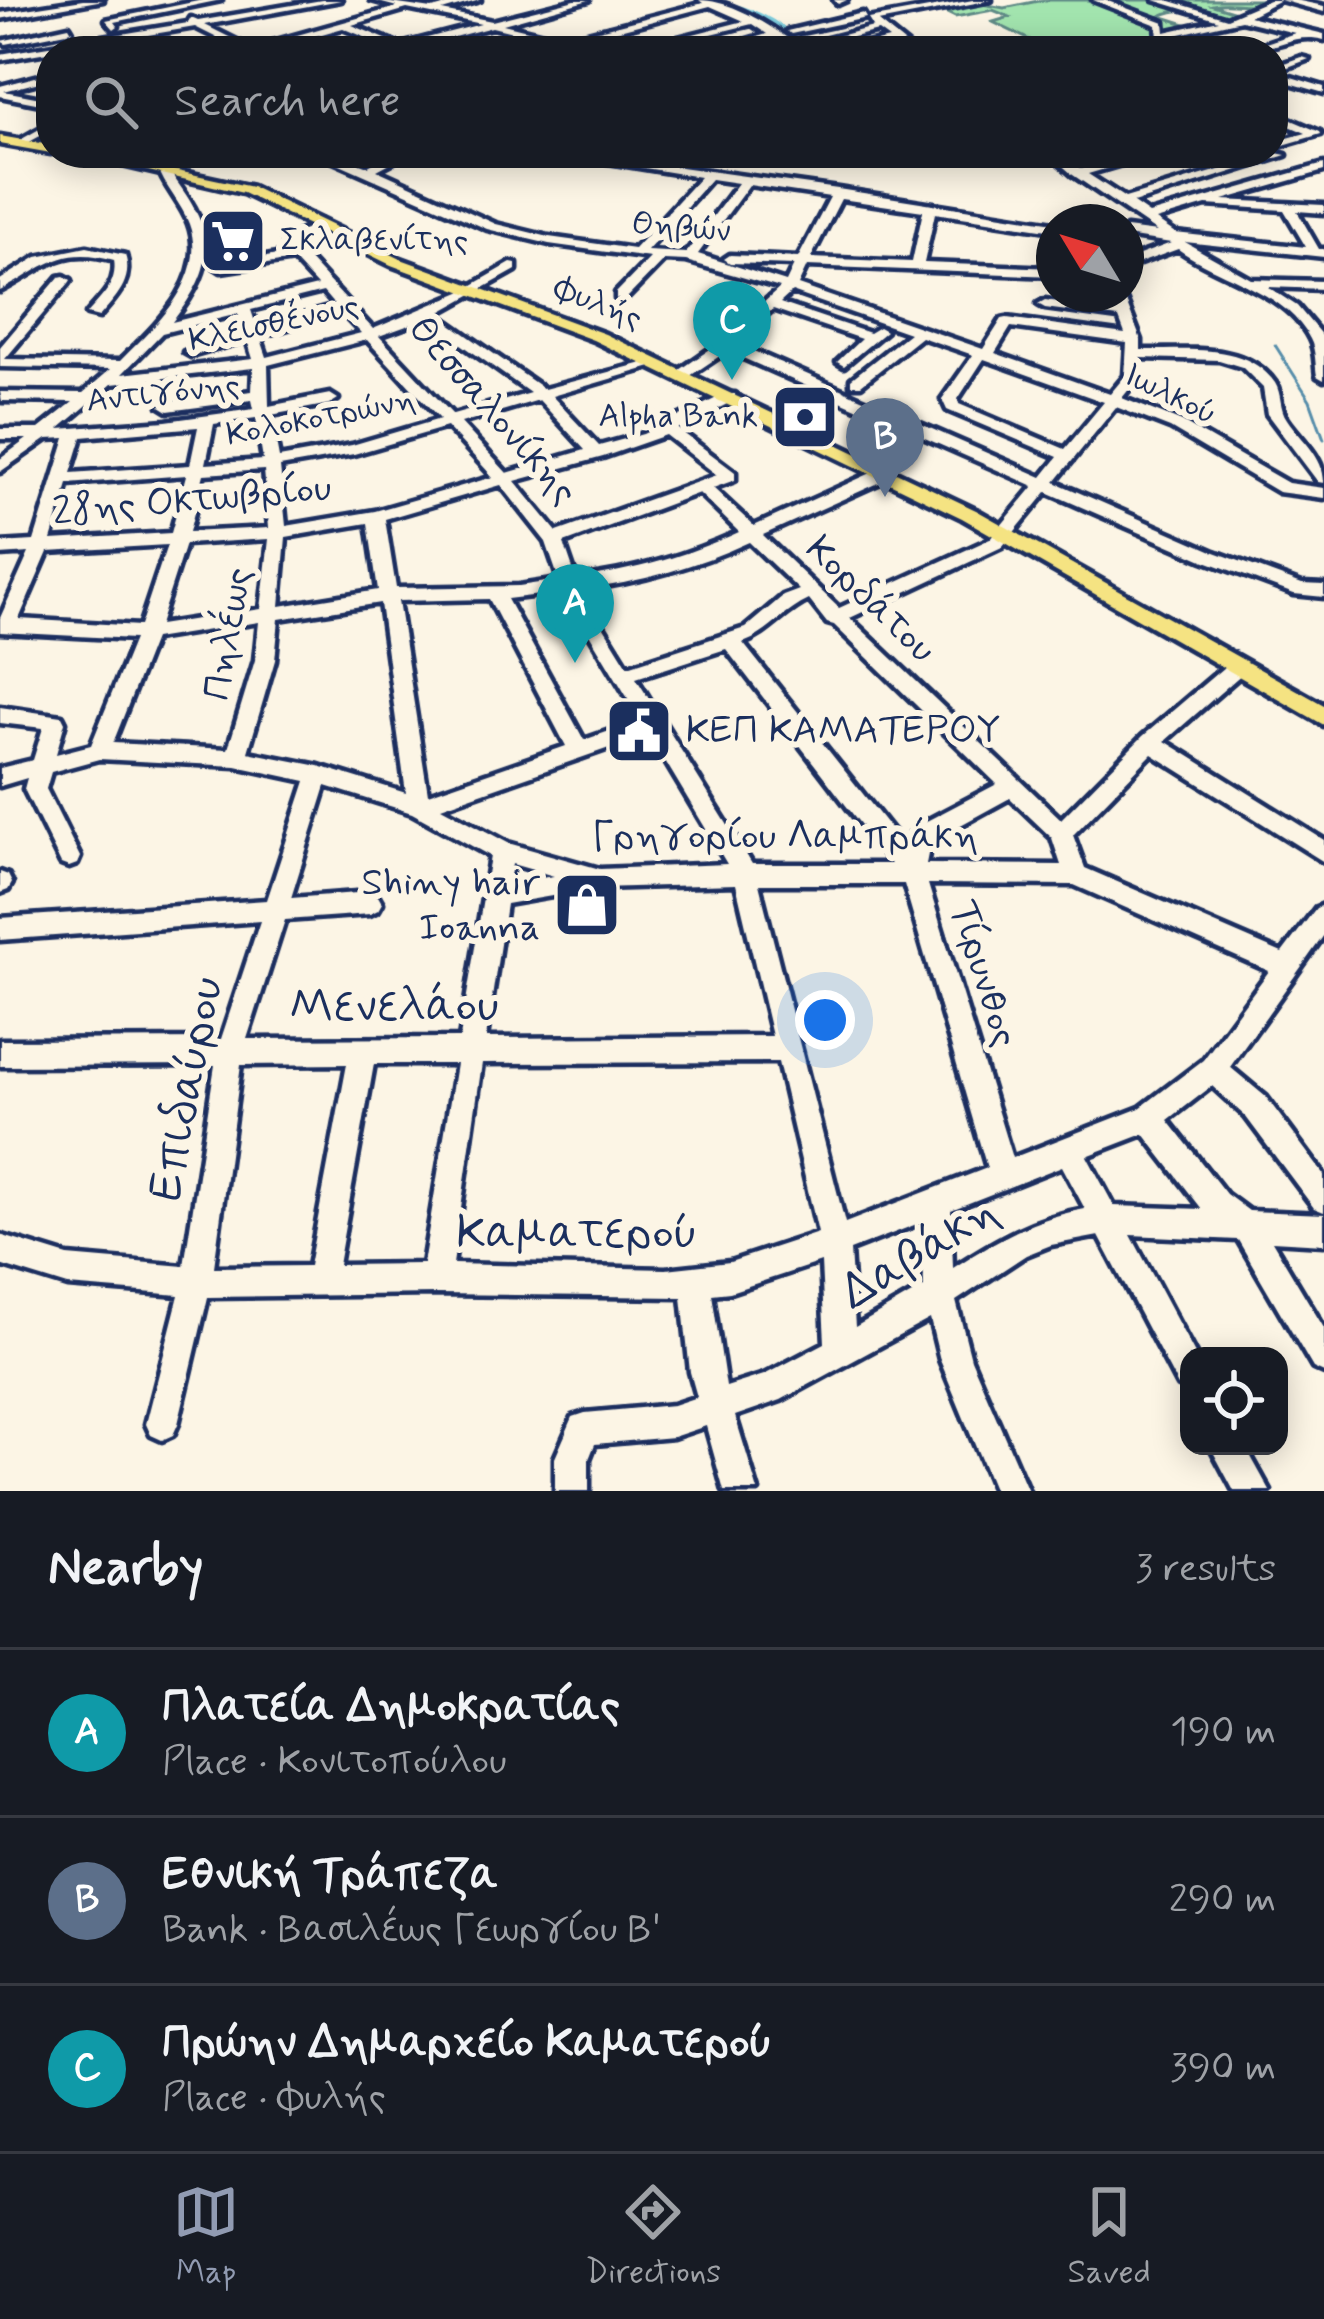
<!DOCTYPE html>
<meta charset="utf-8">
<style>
:root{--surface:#171b24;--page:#20242c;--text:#f1f3f6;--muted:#9ea1a6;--line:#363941;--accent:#919bb2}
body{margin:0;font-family:Mynerve,sans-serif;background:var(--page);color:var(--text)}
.controls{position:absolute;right:36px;bottom:36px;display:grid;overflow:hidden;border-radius:24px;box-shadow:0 6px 30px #0003}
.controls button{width:108px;height:108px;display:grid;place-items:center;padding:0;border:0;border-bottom:3px solid var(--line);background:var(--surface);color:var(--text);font:60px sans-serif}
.compass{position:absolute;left:1036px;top:204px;width:108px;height:108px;border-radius:50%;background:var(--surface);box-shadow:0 6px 30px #0003;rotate:308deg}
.you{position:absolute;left:825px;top:1020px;width:42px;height:42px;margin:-30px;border:9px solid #fff;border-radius:50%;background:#1a73e8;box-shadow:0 0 0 18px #1a73e833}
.badge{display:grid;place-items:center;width:78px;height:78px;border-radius:50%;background:var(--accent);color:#fff;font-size:39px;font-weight:700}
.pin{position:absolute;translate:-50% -99px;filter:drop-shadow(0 3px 6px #0008)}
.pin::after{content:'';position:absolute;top:63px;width:42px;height:36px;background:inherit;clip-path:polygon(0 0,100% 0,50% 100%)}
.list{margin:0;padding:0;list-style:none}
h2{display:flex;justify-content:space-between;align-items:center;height:156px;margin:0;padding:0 48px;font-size:51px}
h2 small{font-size:39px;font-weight:400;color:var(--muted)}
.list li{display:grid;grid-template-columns:78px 1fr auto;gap:36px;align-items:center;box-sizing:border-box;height:168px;padding:0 48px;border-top:3px solid var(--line)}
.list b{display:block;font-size:45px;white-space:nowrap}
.list p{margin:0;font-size:39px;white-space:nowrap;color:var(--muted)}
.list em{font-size:39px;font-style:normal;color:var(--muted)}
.icon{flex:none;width:66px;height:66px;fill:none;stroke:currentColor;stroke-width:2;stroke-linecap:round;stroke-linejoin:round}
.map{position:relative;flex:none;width:1324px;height:1491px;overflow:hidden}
.search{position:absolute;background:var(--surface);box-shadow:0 6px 30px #0003;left:36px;right:36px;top:36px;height:132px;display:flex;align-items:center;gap:30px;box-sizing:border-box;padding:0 42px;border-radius:48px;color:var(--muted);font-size:45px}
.sheet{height:660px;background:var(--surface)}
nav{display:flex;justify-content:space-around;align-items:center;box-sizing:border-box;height:168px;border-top:3px solid var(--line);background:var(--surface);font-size:33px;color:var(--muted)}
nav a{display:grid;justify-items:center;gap:6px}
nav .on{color:var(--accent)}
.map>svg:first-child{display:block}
.green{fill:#a2e4ae;stroke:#5e8a86;stroke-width:3}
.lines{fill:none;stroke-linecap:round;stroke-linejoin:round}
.stream{stroke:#568daa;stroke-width:3}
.river{fill:#7eccdc;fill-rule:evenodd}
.building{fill:#f9c0af;stroke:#1b2f5e;stroke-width:3}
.minor-casing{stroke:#1b2f5e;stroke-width:9}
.major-casing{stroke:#1b2f5e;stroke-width:9}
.minor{fill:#fcf5e5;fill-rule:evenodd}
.major{fill:#f5e382;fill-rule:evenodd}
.labels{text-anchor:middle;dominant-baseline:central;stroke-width:12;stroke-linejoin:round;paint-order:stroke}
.far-street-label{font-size:33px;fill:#1b2f5e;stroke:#fcf5e5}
.far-poi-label{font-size:33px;fill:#1b2f5e;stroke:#fcf5e5;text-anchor:start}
.street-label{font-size:39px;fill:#1b2f5e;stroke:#fcf5e5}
.poi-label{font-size:39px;fill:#1b2f5e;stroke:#fcf5e5;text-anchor:start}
.near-street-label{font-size:48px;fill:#1b2f5e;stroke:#fcf5e5}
</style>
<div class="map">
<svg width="1324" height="1491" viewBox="0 0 1324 1491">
<rect width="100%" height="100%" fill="#fcf5e5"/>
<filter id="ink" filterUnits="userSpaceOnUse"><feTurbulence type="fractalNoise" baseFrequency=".00833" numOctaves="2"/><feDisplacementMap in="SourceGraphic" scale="24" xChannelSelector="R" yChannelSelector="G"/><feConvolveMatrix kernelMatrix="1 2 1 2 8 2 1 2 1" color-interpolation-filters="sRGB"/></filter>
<g filter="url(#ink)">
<path class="green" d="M960,0l44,8 39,-8h229c-25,11 -37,0 -59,5l29,9c-30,9 -48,-13 -82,2l32,10 -103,25h-37l-59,-29 17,-5 -17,-7 -38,7 -28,-14z"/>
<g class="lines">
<g class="stream">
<path d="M787,34l27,17"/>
<path d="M1275,345l35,55 14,39"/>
</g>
<path class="river" d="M705,0c32,0 64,14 88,34l-11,3 -25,-17z"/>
</g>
<path class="building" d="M248,220l7,28 -45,6 -2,-25z"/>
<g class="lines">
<g class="minor-casing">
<g id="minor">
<path d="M83,0h20l-103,19v-6z"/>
<path d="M203,0h18l-106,22 3,4 -4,3 -8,-9z"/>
<path d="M322,0h19l-136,25 46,23 146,-41 -26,-7 61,9 34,-9h14l-38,11 50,10 83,-21h14l-86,24 61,15 139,-36 -4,-3c33,0 74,27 99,46l-8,2 -16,-10 -49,13h-15l57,-17 -15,-10 -109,27h-16l117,-30 -34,-15 -136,36 28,9 -38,-7 -41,7 31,-9 -62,-15 -84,22 3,2h-13l-55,-23 -81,23h-20l-14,-7 -40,7 33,-11 -26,-13 -195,33v-6l188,-31 3,-5 7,3zM407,9l74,15 -81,21 -48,-20z"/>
<path d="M834,0h13l-9,4z"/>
<path d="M973,0h18l-113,22 36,29h-11l-9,-7 -38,7 -14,-1 47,-11 -11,-8 -50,12 -5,-3 50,-13 -5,-8z"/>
<path d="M1093,0h12l59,22 1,10 54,-12 -65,-20h13l60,18 42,-18h26l29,6v6l-44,-12 -31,16 75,18v6c-31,-8 -51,11 -82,11l53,-18 -54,-13 -70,16 37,15h-14l-36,-13 -1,-13z"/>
<path d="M863,13l3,5 -75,16 -4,-3z"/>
<path d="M69,26l3,5 -66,13 -5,-3z"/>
<path d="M1301,57l8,2 -34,13 49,15v6l-51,-15v-11z"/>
<path d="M51,73v6l-47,12 47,9v6l-51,-10v-10z"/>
<path d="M1273,112l47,20 1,2 -48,14v-6l33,-9 -33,-14z"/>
<path d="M50,123l1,7 -29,16 -9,-2z"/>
<path d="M121,153h14l-15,9h-8v-4z"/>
<path d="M315,153h17l36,13 26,-13h15l-32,17 119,54 53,13 85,12 66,-72 -147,-24h28l257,36 216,34v8l-119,-18 -11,50 130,5v8l-247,-10 -9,19 185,64 19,-30 5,-1 118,16 -6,-16 -74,-10 -7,-4 7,-4 70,10 -6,-16h14l18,46v10c44,1 105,-9 134,33 7,11 4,25 12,36 14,21 37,37 37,64l-6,-1 -51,-68 -4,-26 -21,-21 -23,-7 -79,-2 -1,19 -17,21 60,24 106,61 36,5v10l-46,-6 -108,-64 -54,-21 -61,75 160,70 87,32 22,1v12l-30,-3 -91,-34 -156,-68 -45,55 -152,71 211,201 82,-83 87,-74h14l3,5 -3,5 -79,69 159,99v22l-172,-108 -79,81 12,33 197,85 34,-45 8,-3v30l-94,132 36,30 58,78v37l-10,-4 -68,-91 -34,-31 -44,34 58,74 23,17 75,3v30l-52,-3 52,87v45l-11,-5 -75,-128 -107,-5 65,121h-7v35l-11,-5 -79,-150 -48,9 -25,10 -70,46 15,58 57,132h-34l-54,-131 -10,-41 -149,81 -46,16 23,75h-34l-18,-65 -33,11 -78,7 -6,15v32h-34v-33l18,-41 12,-4 88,-8 24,-8 -7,-25 -8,-75 -246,-3 -228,3 -30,127 -5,11 -11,5 -11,-5 -5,-11 33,-129 -111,-9 -68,-21v-30l68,21 116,10 31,-201 -215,1v-26l221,-1 39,-118 -260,19v-22l267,-18 39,-119 -70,-15 -137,-7 -48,13 -5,17 34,68 -3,7 -8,3 -8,-3 -37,-75 3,-11 -27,8v-18l33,-8 10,-32 -43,-5v-16l62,9 3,6 -9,32 35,-9 43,-106 -134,-7v-14l29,-65 -29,2v-12l34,-2 32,-103 -19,1 -47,33v-13l27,-20h-27v-10h39l34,-27 -71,-1 -2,-9 83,1 28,-24 -111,-2v-20l59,-70 5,-1 7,4 -2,3 -64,76 115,2c35,-35 89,-82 69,-137 -7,-20 -26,-39 -31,-57h8c47,61 57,91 6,155l145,-36 -24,-26 -72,11 -6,-4 72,-14 -4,-14 38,-16 6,4 -2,3 -31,14 79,85 88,-37 50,-29 5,1v6l-79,44 107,75 114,-30v6l-106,31 47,50 44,-12 82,-40h10v6l-57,29 57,43v8l-22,8 41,38 126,-57h12v8l-129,58 76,73 151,-69 44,-53 -307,-135 -40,27h-10v-6l39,-27 64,-57 -94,-27 -22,-1 -38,39h-10v-6l34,-35 -101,-14 -62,-15zM711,179l27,4 -52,70 -39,-2zM749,185l81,12 -32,61 -68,-3 -6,4 6,4 64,2 -8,17 -88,-28zM841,199l82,12 -11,51 -101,-4zM323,292l12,14 -78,22 -6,-18zM792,292l117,41 -58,46v6h10l60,-48 52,18 -31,44 5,11 111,47 -16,20 -307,-134 38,-34 88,30 -24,23 7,4 42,-35 -7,-4 -10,6 -89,-30zM342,313l19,20 -94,24 -7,-21zM238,314l6,18 -60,20 7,4 56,-16 6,19 -131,15 40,-41zM426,319l104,74 -77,22 -74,-79zM1011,327l116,16 -2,33 -15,18 -115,-41zM367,340l73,79 -88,26 -73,13 -8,-43 59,-11 8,-5 -8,-5 -61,12 -1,-41zM984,359l120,43 -39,47 -106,-45 -1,-5zM253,368l-1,23 -84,10 -8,5 8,5 84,-11 2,9 -88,12 -107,8 53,-45zM539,400l46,50 -78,23 -46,-50zM256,418l7,42 -57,4 8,-40zM198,427l-8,38 -119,8 11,-36zM447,427l46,50 -118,34 -89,15 -6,-59 74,-13zM666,435l51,40 -160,57 -42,-51 88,-24zM264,470l5,58 -80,4 15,-58zM187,475l-16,58 -120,7 17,-56zM501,485l45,57 13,38 -40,6 -123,2 -11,-69zM699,493l40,39c-54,24 -104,39 -163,46l-12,-35zM368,523l10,67 -98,16 6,-69zM269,539l-8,70 -102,16 26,-81zM749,542l50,48 -16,6 -38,32 -117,38 -47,-76c60,-8 113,-23 168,-48zM167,545l-27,81 -121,-7 29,-67zM564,592l77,128 -57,20 -77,-141zM489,599l77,147 -138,48 -30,-193zM809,600l18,23 7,2 163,159 -78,41 -8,8 -5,15 -163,-205c26,-9 41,-32 66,-43zM380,603l26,190 -87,-27 -71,-14 27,-92 4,-41zM259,622l-4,38 -27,89 -115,-6 41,-104zM726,649l165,215h-139l-116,-186zM649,734l78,130 -127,5 -92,-26 -67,-36zM326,786l86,27 78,43 -30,182 -213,1 38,-119 85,-6 8,-4 4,-7 -4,-7 -8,-4 -79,6zM1010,798l42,40 9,27 -135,-1 4,-20 5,-5zM512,864l42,12 -45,7zM736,884l36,152 -286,2 20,-134 92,-16zM759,884h145l83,284 -142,55zM928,884l146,1 195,86 -66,89 -63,48 -128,50zM778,1062l40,171 -88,29 -64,7 -213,-5 29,-201zM347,1064l-38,202 -95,1 27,-202zM374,1064h82l-33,200 -85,1zM1144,1134l58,75 -88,-3 -27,-50zM1062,1166l23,43c-51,9 -89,31 -132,59l-2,-58zM922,1222l2,65 -69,40 -5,-77zM821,1262l4,81 -61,32 -38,12 -14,-93 18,-2z"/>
<path d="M1048,153h13l20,16 59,-16h19l-71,21 37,24 151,-45 10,2 -153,48 16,11 175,-50v7l-101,29 101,5v8l-27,-2 22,38h5v8l-139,-15 66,37 73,2v8l-56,-2 29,19 27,32v42l-7,-4c-2,-12 -1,-26 -7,-37 -24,-48 -92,-61 -132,-90l-52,19v-8l45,-17 -45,-7v-8l31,4 -84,-57zM1206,205l78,5 22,37 -131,-14 -19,-13z"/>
<path d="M87,247l38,8c9,26 -10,43 -26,62l-12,-3c14,-17 31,-30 27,-54 -53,-16 -71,9 -114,31v-11l37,-23z"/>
<path d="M0,872l8,3 4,8 -4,7 -8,3z"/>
<path d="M1210,1446h35l25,45h-36z"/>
</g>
</g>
<g class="major-casing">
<g id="major">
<path d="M0,136l51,9v8l-51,-9z"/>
<path d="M71,153h23l158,34 149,72 204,75 371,176 348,195v20l-362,-207 -369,-178 -202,-75 -148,-72z"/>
</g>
</g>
<use href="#minor" class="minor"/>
<use href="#major" class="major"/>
</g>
</g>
<defs>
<g id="supermarket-square" transform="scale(3.45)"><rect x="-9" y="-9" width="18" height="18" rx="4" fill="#1b2f5e" stroke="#fcf5e5"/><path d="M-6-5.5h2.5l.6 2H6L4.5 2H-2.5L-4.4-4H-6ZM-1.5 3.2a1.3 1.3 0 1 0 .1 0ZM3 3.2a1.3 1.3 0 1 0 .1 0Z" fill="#fff"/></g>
<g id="bank-square" transform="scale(3.45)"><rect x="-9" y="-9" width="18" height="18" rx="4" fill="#1b2f5e" stroke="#fcf5e5"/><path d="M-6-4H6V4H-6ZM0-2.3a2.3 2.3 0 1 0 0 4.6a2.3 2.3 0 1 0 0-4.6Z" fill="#fff"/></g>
<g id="civic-square" transform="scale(3.45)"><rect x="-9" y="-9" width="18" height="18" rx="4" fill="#1b2f5e" stroke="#fcf5e5"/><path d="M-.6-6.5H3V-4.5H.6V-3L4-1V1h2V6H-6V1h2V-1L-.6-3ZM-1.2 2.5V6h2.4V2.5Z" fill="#fff"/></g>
<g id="shop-square" transform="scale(3.45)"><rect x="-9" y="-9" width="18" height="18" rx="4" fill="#1b2f5e" stroke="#fcf5e5"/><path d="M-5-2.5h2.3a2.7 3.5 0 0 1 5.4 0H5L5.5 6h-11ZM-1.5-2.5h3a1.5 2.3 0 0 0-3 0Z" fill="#fff"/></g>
</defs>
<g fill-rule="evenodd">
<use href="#supermarket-square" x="233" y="241"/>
<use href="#bank-square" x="805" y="417"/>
<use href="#civic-square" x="639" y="731"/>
<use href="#shop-square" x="587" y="905"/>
</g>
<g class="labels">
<g class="far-street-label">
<text transform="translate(681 228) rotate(5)">Θηβών</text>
<text transform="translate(598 304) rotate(22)">Φυλής</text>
<text transform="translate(274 324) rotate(-12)">Κλεισθένους</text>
<text transform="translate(163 394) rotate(-6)">Αντιγόνης</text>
<text transform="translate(1170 395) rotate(26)">Ιωλκού</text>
<text transform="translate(321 418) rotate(-11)">Κολοκοτρώνη</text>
</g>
<g class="far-poi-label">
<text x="280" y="241">Σκλαβενίτης</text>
<text x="758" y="417" text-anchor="end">Alpha Bank</text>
</g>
<g class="street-label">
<text transform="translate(492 411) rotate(49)">Θεσσαλονίκης</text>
<text transform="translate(192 501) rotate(-5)">28ης Οκτωβρίου</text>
<text transform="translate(870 600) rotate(44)">Κορδάτου</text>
<text transform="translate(229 634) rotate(-80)">Πηλέως</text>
<text x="785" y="837">Γρηγορίου Λαμπράκη</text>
<text transform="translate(983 974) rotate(73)">Τίρυνθος</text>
</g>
<g class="poi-label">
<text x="686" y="731">ΚΕΠ ΚΑΜΑΤΕΡΟΥ</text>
<text x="540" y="883" text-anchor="end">Shiny hair<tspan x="540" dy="45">Ioanna</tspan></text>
</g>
<g class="near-street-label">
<text x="394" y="1006">Μενελάου</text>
<text transform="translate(187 1089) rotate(-79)">Επιδαύρου</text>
<text x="577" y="1233">Καματερού</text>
<text transform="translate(920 1253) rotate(-31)">Δαβάκη</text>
</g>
</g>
</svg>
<div class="controls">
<button><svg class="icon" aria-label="locate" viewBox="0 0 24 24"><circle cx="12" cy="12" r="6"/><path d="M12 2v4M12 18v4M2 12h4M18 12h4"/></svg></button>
</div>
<svg class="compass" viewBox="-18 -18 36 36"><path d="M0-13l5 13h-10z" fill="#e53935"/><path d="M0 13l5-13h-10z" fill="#9ea1a6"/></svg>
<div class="you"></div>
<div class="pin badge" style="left:575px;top:663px;background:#0f9aa8">A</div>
<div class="pin badge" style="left:885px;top:497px;background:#5c6f8a">B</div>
<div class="pin badge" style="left:732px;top:380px;background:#0f9aa8">C</div>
<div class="search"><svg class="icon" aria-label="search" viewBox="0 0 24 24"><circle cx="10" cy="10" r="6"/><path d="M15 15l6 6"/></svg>Search here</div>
</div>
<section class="sheet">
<h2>Nearby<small>3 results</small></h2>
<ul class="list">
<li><span class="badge" style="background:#0f9aa8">A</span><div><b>Πλατεία Δημοκρατίας</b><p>Place · Κονιτοπούλου</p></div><em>190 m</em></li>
<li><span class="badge" style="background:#5c6f8a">B</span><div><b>Εθνική Τράπεζα</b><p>Bank · Βασιλέως Γεωργίου Β'</p></div><em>290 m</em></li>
<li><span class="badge" style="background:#0f9aa8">C</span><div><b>Πρώην Δημαρχείο Καματερού</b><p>Place · Φυλής</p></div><em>390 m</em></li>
</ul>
</section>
<nav>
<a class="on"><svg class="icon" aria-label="map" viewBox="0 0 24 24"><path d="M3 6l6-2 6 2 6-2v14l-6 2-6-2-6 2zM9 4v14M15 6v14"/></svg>Map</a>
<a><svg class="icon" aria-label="directions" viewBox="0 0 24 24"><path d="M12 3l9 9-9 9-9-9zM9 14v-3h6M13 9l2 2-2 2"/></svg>Directions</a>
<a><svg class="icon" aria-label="saved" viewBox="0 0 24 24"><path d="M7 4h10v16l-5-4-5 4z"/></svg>Saved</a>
</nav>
